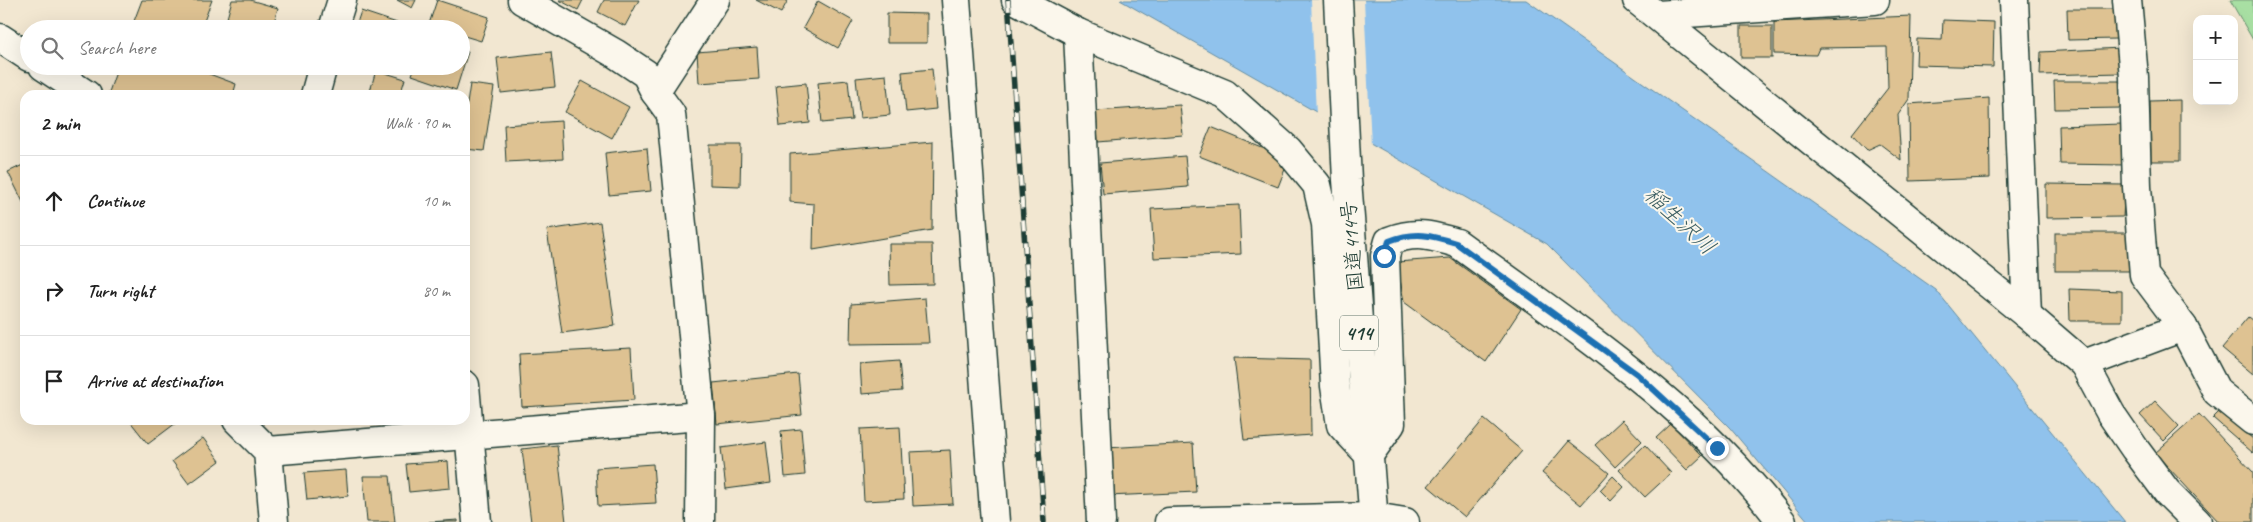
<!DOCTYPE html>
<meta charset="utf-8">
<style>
:root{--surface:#fff;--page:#f6f6f6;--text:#222;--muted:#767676;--line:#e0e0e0}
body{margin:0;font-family:Caveat,"Klee One",sans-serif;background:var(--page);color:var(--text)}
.controls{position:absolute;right:15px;top:15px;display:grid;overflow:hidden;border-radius:10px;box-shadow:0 5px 20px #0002}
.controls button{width:45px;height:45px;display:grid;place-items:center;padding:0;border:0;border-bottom:1px solid var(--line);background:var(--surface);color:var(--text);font:25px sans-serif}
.stop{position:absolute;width:15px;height:15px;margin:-11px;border:4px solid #1f6fb2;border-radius:50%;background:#fff}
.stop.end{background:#1f6fb2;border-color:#fff;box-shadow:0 1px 5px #0008}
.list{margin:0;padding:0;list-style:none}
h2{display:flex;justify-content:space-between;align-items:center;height:65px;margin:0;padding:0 20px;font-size:21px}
h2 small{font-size:16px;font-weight:400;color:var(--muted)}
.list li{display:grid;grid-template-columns:32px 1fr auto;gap:15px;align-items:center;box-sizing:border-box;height:90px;padding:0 20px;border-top:1px solid var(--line)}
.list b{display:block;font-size:19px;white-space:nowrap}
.list em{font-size:16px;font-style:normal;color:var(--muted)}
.icon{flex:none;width:28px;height:28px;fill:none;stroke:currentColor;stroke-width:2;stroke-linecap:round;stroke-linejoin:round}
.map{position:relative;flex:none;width:2253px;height:522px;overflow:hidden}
.search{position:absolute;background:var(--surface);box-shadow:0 5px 20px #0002;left:20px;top:20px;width:450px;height:55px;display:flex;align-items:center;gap:12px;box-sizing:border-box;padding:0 18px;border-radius:28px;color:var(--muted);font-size:19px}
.panel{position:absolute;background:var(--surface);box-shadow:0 5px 20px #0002;left:20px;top:90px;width:450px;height:335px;border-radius:15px}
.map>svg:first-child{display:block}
.green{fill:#a8dfa3;stroke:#648e6c}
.water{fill:#90c2ec;stroke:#638da2}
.pier{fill:#f2e7d1}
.building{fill:#dec292;stroke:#1f3d34}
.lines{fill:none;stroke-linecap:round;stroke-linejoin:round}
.minor-casing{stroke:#1f3d34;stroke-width:31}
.highway-casing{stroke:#1f3d34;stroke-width:31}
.minor{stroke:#fbf7ec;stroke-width:28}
.highway{stroke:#fbf7ec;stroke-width:28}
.rail-casing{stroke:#1f3d34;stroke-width:5.5}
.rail{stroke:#fbf7ec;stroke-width:4;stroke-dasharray:11;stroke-linecap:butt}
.route{stroke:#1f6fb2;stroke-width:6}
.labels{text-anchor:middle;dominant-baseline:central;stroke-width:4;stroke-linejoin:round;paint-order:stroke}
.shield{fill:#fbf7ec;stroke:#61756b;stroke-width:1}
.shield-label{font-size:20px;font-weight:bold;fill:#1f3d34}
.street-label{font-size:21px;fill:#1f3d34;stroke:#fbf7ec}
.water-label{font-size:22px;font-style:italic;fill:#3b5e62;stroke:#fbf7ec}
</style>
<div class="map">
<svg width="2253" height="522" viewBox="0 0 2253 522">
<rect width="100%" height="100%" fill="#f2e7d1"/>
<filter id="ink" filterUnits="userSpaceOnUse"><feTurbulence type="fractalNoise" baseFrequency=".02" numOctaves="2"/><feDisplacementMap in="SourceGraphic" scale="10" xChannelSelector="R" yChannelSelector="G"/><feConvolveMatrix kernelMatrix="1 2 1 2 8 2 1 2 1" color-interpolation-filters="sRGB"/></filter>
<g filter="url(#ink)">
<path class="green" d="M2230,0h23v40z"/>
<path class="water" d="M1120,0h406l410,290 189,232h-316l-79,-94 -183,-184z"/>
<path class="pier" d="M1311,0h53l7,146 -55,-31z"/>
<g class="building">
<path d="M142,0h70l-11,29h-70z"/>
<path d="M232,0h18l28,8 -6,21h-48z"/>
<path d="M397,0h19l-4,8z"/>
<path d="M437,0l52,17 -8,24 -20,-6v-6h-18l-14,-5z"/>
<path d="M559,0h24l-5,10z"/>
<path d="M604,0h35l-14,26 -27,-14z"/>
<path d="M756,0h32l-7,13z"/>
<path d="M818,1l35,20 -15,27 -35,-20z"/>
<path d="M2067,9h49v30l-48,1z"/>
<path d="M361,11l51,17 -1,1h-56z"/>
<path d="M887,13l40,1v29h-40z"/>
<path d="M1911,16l-2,83 -11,16 3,45 -21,-16 -13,6 -15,-16 36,-46 -1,-41 -68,1 -3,7 -42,-1v-32z"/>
<path d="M1943,20l51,2 -1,45 -77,-2 1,-26 25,1z"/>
<rect x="1741" y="26" width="31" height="32"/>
<path d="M757,47l2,32 -60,4 -2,-31z"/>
<path d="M2121,48v25l-81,2 1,-23z"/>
<path d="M461,50l7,2 -12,38 -44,-15 3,-9h46z"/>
<path d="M551,52l4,35 -54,6 -4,-35z"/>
<path d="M118,66h70l48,18 -3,11h-125z"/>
<path d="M932,69l4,40 -30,3 -4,-40z"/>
<path d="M376,70l29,9 -5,16h-31z"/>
<path d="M886,75l4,40 -30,3 -4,-40z"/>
<path d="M848,80l4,40 -30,3 -4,-40z"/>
<path d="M582,81l47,26 -17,31 -47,-26z"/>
<path d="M2054,81h69v27l-68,1z"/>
<path d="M806,83l4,40 -30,3 -4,-40z"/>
<path d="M470,84l24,3 -10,64 -19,-2v-32z"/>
<path d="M1989,98l1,80 -80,3 -1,-77z"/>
<path d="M2180,100v61h-29l-1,-60z"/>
<path d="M1180,105l3,30 -85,7 -2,-31z"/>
<path d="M561,121l2,38 -57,3 -2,-37z"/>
<path d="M2122,124l4,41 -66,-1 -1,-38z"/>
<path d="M1211,127l78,32 -11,28 -79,-31z"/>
<path d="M933,142l-1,88 -119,20 1,-46 -24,-2v-48z"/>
<path d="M710,145h31l-1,41 -30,-1z"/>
<path d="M647,148l4,43 -42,4 -4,-42z"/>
<path d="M1185,156l3,31 -85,7 -3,-31z"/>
<path d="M25,164v42l-17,-34z"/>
<path d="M2046,184l79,1 -2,32 -77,1z"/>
<path d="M1239,205l2,49 -87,4 -3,-49z"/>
<path d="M600,222l15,104 -53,7 -15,-103z"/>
<rect x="2055" y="233" width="75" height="38"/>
<path d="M889,244h43l1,40 -43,1z"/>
<path d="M1450,258l71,51 -35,53 -82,-60 -7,-40z"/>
<path d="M2069,289l53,2v30h-52z"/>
<path d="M925,298l4,45 -79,1 1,-40z"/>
<path d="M2248,317l5,4v53l-31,-26z"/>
<path d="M631,348l3,52 -112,7 -3,-53z"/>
<path d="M1234,358l76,2 1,75 -67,5z"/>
<path d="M899,361l3,30 -40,3 -2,-30z"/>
<path d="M798,374l4,41 -85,9 -4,-41z"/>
<path d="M2155,401l24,25 -15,15 -24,-26z"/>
<path d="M2220,411l33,28v14l-40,-35z"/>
<path d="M2199,414l54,58v50h-34l-64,-69z"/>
<path d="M1484,419l38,32 -57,66 -37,-31z"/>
<path d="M129,420h51l-32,24z"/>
<path d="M1622,420l20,21 -27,26 -20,-22z"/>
<path d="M1671,424l31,32 -15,14 -31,-32z"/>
<path d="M900,427l4,72 -40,2 -4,-72z"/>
<path d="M801,429l4,46 -20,2 -4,-46z"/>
<path d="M203,438l17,23 -31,23 -17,-23z"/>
<path d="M1569,441l40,32 -28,32 -39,-32z"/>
<path d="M766,442l5,41 -45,6 -5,-41z"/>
<path d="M1193,443l3,49 -88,4 -2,-48z"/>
<path d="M557,445l9,77h-35l-9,-73z"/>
<path d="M1645,445l26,28 -26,24 -26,-27z"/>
<path d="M950,450l3,54 -40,2 -3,-54z"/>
<path d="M448,461l2,27 -41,4 -3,-28z"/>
<path d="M653,464l3,39 -58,3 -2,-38z"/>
<path d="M346,470l2,26 -41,4 -3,-27z"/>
<path d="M363,476h27l5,46h-28z"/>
<path d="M1613,476l11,11 -13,14 -11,-11z"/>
<path d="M458,520v2h-29z"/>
</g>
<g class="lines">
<g class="minor-casing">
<g id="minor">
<path d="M522,0l94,54 30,20 9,18 16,22 30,302 -1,106"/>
<path d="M956,0l39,522"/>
<path d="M1016,0l62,33 147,61 63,56 29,35 9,39 9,162 6,39 28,30 22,-31 -6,-168 4,-15c26,-10 41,-6 68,2 115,84 238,163 325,279"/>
<path d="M1637,0l390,315 57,49 27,50 24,35 32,43 30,30"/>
<path d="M2014,0l13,315"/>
<path d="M2127,0l7,77 3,110 7,88 39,52 34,65 36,29"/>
<path d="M1657,15l218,-15"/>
<path d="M333,29l9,-29"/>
<path d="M1078,33l23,489"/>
<path d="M0,38l29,19"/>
<path d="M43,66l44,29"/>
<path d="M655,92l60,-92"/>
<path d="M315,95l8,-29"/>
<path d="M2084,364l99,-37"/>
<path d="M465,385l12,137"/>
<path d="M237,420l31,31 6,71"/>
<path d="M268,451l433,-35"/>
<path d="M1169,522l205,-5 31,5"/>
</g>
</g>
<g class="highway-casing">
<path id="highway" d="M1338,0l9,180 27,342"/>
</g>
<use href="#minor" class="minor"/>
<use href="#highway" class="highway"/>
<g class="rail-casing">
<path id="rail" d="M1008,0l36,522"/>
</g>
<use href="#rail" class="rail"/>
</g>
</g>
<g class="lines" filter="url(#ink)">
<path class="route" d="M1384,256l5,-15c26,-10 41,-6 67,2l181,131 80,74"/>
</g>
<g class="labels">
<rect class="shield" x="1340" y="315.5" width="38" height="35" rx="4"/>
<g class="shield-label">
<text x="1359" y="333">414</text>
</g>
<g class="street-label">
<text transform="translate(1352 246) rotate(-95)">国道414号</text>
</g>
<g class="water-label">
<text transform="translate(1680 221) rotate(43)">稲生沢川</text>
</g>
</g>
</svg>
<div class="controls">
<button>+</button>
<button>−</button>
</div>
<div class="stop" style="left:1384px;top:256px"></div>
<div class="stop end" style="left:1717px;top:448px"></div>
<div class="search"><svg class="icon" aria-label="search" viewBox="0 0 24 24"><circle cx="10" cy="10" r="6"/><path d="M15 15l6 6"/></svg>Search here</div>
<section class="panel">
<h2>2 min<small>Walk · 90 m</small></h2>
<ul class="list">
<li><svg class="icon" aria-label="ahead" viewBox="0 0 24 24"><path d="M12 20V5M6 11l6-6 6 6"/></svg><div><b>Continue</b></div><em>10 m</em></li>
<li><svg class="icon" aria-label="right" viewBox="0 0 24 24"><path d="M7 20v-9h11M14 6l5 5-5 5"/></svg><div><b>Turn right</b></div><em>80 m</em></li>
<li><svg class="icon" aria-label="arrive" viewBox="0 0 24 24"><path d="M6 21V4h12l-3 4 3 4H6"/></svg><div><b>Arrive at destination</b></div></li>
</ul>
</section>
</div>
